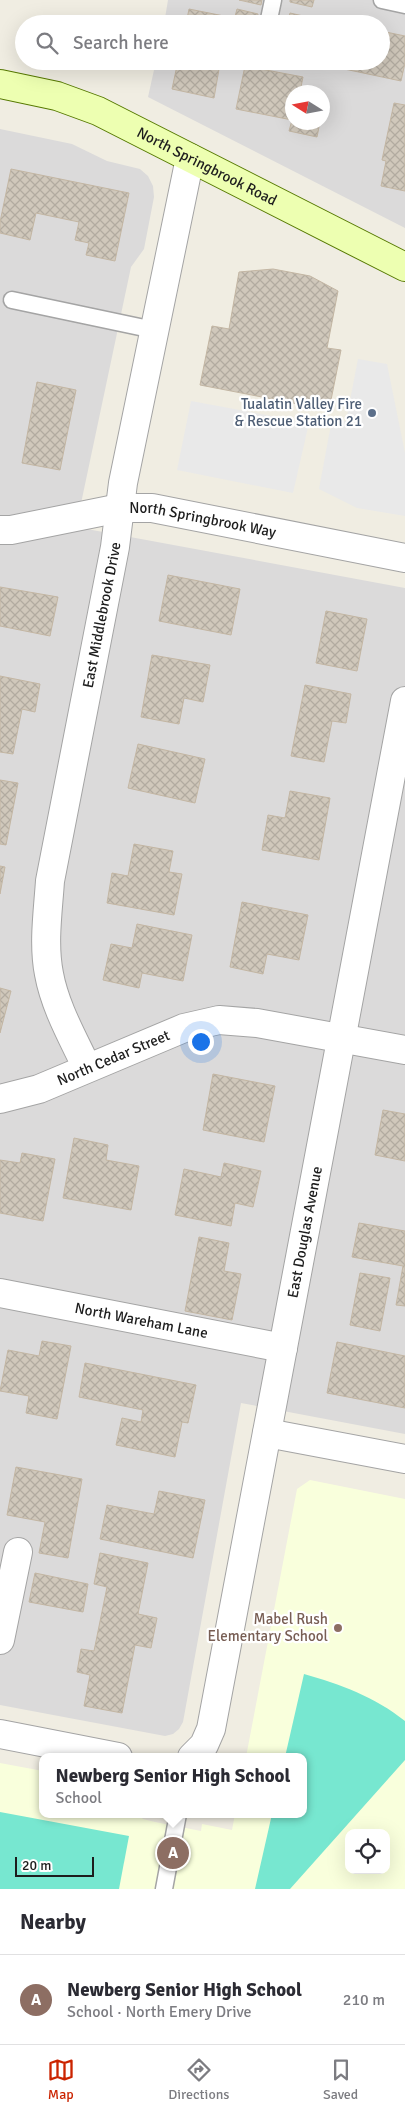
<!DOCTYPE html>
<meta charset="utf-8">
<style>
:root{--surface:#fff;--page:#f7f7f7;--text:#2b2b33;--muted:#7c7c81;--line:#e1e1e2;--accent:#cb2400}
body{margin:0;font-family:Signika,sans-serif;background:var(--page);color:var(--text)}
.controls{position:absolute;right:15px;bottom:15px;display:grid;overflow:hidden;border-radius:10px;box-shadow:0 5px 20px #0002}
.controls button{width:45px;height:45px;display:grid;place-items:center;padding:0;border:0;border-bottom:1px solid var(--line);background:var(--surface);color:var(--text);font:25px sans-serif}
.compass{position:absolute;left:285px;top:85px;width:45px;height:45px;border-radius:50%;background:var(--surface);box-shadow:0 5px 20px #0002;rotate:281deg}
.scale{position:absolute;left:15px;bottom:12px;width:79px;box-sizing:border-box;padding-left:5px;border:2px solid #1d1d1d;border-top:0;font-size:14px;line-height:18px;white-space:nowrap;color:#1d1d1d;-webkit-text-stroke:4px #fff;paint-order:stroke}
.you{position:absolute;left:200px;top:1041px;width:18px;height:18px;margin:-12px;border:4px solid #fff;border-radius:50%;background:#1a73e8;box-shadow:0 0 0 8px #1a73e833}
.badge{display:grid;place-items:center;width:32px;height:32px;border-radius:50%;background:var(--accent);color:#fff;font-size:16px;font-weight:700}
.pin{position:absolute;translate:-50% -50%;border:2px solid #fff;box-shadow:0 1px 5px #0006}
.popup{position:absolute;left:39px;top:1753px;width:268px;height:65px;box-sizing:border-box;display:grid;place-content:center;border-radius:10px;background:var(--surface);filter:drop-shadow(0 1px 4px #0005);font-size:16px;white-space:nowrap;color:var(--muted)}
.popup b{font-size:19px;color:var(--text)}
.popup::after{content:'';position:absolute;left:50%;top:100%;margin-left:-10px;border:10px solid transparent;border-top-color:var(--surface)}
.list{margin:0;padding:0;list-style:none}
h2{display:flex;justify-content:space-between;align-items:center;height:65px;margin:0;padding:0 20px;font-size:21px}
h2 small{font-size:16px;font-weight:400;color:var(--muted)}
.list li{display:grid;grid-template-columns:32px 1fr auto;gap:15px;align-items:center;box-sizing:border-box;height:90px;padding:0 20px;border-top:1px solid var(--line)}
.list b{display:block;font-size:19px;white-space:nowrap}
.list p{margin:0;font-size:16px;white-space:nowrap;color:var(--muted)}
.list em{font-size:16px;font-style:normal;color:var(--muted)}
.icon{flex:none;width:28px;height:28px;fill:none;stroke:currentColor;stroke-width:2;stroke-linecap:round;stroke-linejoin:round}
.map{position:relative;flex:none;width:405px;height:1889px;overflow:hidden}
.search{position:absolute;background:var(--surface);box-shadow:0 5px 20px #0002;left:15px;right:15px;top:15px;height:55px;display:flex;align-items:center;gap:12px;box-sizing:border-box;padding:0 18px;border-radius:28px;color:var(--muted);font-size:19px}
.sheet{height:155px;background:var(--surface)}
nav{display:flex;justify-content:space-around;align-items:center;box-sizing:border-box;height:70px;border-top:1px solid var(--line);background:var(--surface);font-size:14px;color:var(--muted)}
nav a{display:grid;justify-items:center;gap:2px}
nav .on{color:var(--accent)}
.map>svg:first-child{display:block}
.residential{fill:#dbdada;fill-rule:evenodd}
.education{fill:#f9ffdc;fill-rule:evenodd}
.pitch{fill:#77e7d0}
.parking{fill:#e9e9e9}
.building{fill:url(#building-cross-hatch);stroke:#c3b6a3}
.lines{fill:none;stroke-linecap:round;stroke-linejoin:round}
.lane-casing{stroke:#a4a4a4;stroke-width:19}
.street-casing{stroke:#a4a4a4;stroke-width:30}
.secondary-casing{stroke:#567900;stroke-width:30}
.lane{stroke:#fff;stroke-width:16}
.street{stroke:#fff;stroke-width:28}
.secondary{stroke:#edffb1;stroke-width:28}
.service-dot{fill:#5c6f8a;stroke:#fff;stroke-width:2}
.education-dot{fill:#8d6e63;stroke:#fff;stroke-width:2}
.labels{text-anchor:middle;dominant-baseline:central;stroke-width:4.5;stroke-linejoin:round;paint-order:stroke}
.street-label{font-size:15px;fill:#1d1d1d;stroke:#fff}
.service-label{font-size:15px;fill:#4e5e75;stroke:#fff;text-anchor:end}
.education-label{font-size:15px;fill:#785e54;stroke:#fff;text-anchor:end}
</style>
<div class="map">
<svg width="405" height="1889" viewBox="0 0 405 1889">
<defs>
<pattern id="building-cross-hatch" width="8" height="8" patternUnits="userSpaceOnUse" patternTransform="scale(1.25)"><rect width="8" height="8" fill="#d0c8bb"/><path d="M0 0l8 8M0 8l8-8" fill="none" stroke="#b2aba0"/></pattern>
</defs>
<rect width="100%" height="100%" fill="#f0ede2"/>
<g class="residential">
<path d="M168,0h237v228l-257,-131 8,-36h225v-37h-217zM292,92h30v30h-30z"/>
<path d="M0,129l72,15 35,17 33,8 8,7 5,10 1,11 -10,52 -13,18 -55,260 329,61v846l-164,-31 -58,319 -4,7 -6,5 -8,2 -165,-31z"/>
</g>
<path class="education" d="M310,1480l95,19v390h-405v-126l43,8v43h94l6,5 12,3 46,9 1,-7 30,6 3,-16h68v-57h-57l51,-268zM349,1833h37v37h-37z"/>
<g class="pitch">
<path d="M304,1674c36,10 71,23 101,47v39l-115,129h-35l17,-75h31v-57h-18z"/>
<path d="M0,1812l129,24 -10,53h-119z"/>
</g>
<g class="parking">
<path d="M358,359l29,5 18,89v63l-48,-8 -38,-19 13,-70 14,2z"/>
<path d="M191,401l118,22 -16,70 -116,-23z"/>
</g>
<g class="building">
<path d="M239,0h23l-1,5z"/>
<path d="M290,0h24l-2,7 -22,-5z"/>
<path d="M189,9l35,7 -1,8h-37z"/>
<path d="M237,9l21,5 -2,10h-23z"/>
<path d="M290,13l22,5 -1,6h-24z"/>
<path d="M324,20l20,4h-20z"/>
<path d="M381,31l24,5v27l-4,18 -85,-18v-2h65z"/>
<path d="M178,61h37l-1,7 5,1 -5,29 -42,-9z"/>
<path d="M245,66l58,11 -3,15h-8v30h28l-3,15 -28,-6 3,-11 -56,-11z"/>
<path d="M394,103l11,2v86l-24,-5 5,-25 -4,-1z"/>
<path d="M11,169l118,24 -14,68 -29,-6 3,-12 -14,-3 4,-18 -43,-9 -6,27 -30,-7v-11z"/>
<path d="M273,269l37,7 28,15 -11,57 14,2 -12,60 -129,-25 12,-59 17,3 10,-57z"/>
<path d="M37,382l39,8 -16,80 -38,-7z"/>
<path d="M168,575l72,14 -9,46 -72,-14z"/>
<path d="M0,587l58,10 -8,39 -50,-10z"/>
<path d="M326,611l41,8 -10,52 -41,-8z"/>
<path d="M152,655l58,10 -7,37 -19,-4 -5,26 -38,-7z"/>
<path d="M0,676l40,8 -5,28 -13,-3 -9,45 -13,-2z"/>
<path d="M305,685l46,9 -5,29 -14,-2 -8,41 -33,-6z"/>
<path d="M138,744l67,15 -10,44 -67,-15z"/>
<path d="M0,780l18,3 -12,62 -6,-1z"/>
<path d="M290,791l40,7 -11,62 -57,-10 6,-35 17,3z"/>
<path d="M134,844l39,7 -4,21 13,2 -8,41 -67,-12 5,-30 16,3z"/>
<path d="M0,866l5,1 -5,27z"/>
<path d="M242,902l66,13 -9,45 -32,-6 -4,20 -33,-7z"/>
<path d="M137,924l55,11 -9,46 -41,-8 -3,15 -36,-8 8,-36 21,4z"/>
<path d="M0,988l11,3 -11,42z"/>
<path d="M213,1074l62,12 -11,56 -61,-12z"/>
<path d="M383,1110l22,4v47l-30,-6z"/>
<path d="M74,1138l34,7 -2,15 33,6 -8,44 -68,-12z"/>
<path d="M22,1153l33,6 -12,62 -43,-8v-53l20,3z"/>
<path d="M224,1163l37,8 -8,36 -18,-4 -4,23 -56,-11 9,-46 37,8z"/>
<path d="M359,1223l46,8v75l-9,-1 7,-39 -51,-9z"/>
<path d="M199,1237l30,6 -5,28 17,3 -9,46 -47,-9z"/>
<path d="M360,1273l30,5 -10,53 -30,-6z"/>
<path d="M42,1341l29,5 -14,73 -31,-6 3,-17 -29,-5 8,-41 31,6z"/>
<path d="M337,1342l68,14v52l-78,-15z"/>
<path d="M85,1363l111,22 -8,38 -6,-1 -7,35 -59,-12 6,-27 19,4 2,-12 -64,-13z"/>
<path d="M16,1467l66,12 -14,79 -29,-5 6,-31 -38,-7z"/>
<path d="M159,1491l46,9 -12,58 -93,-19 7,-34 47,9z"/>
<path d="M100,1553l48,10 -10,51 19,4 -6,30 -16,-3 -13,68 -38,-7 6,-31 -13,-3 4,-23 13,2 13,-64 -13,-3z"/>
<path d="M35,1573l53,11 -5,28 -54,-10z"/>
</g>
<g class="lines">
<g class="lane-casing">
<g id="lane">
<path d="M382,0l23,5"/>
<path d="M268,24l5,-24"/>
<path d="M12,300l142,30"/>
<path d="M164,1889l14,-75"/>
</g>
</g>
<g class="street-casing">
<g id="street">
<path id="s1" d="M0,530h11l109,-22h32l253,50"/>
<path id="s2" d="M87,1068c-14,-30 -32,-61 -38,-94 -6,-30 -1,-63 1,-93l65,-334 8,-64 67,-325"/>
<path id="s3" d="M0,1099l39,-10 145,-61 35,-8 38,3 148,27"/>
<path id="s4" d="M0,1293l283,55"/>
<path d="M267,1433l138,26"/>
<path d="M0,1640l18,-88"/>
<path d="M0,1734l118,23"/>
<path id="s5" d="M192,1757l12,-12 7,-16 194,-1028"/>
</g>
</g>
<g class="secondary-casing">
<g id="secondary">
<path id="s6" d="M0,84l57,12 41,15 307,156"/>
</g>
</g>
<use href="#lane" class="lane"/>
<use href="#street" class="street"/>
<use href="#secondary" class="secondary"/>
</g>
<circle class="service-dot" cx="372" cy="413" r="5"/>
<circle class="education-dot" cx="338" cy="1628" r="5"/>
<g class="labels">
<g class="street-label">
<text stroke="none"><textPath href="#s6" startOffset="224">North Springbrook Road</textPath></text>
<text stroke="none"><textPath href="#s1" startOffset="206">North Springbrook Way</textPath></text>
<text stroke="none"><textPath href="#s2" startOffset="466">East Middlebrook Drive</textPath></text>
<text stroke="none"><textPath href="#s3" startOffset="121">North Cedar Street</textPath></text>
<text stroke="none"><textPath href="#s5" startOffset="540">East Douglas Avenue</textPath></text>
<text stroke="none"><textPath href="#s4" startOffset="144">North Wareham Lane</textPath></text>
</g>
<g class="service-label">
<text x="362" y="404">Tualatin Valley Fire<tspan x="362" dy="17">&amp; Rescue Station 21</tspan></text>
</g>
<g class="education-label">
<text x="328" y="1619">Mabel Rush<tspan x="328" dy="17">Elementary School</tspan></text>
</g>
</g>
</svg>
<div class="controls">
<button><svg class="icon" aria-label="locate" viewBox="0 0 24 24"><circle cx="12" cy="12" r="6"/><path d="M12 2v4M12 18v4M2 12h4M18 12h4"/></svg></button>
</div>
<svg class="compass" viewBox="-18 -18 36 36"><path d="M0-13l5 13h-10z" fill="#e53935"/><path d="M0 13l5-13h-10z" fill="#7c7c81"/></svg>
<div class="scale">20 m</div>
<div class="you"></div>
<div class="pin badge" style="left:173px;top:1853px;background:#8d6e63">A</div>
<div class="popup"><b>Newberg Senior High School</b>School</div>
<div class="search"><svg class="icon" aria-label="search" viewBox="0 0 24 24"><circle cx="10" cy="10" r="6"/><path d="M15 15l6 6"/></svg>Search here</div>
</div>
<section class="sheet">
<h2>Nearby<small></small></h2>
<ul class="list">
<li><span class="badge" style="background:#8d6e63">A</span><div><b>Newberg Senior High School</b><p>School · North Emery Drive</p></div><em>210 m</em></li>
</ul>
</section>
<nav>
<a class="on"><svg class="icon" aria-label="map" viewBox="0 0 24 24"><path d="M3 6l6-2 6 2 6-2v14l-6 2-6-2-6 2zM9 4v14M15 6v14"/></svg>Map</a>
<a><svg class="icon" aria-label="directions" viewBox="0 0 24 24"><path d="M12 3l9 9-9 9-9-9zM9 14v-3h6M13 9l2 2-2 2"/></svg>Directions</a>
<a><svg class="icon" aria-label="saved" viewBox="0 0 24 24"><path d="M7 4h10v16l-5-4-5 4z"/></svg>Saved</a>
</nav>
